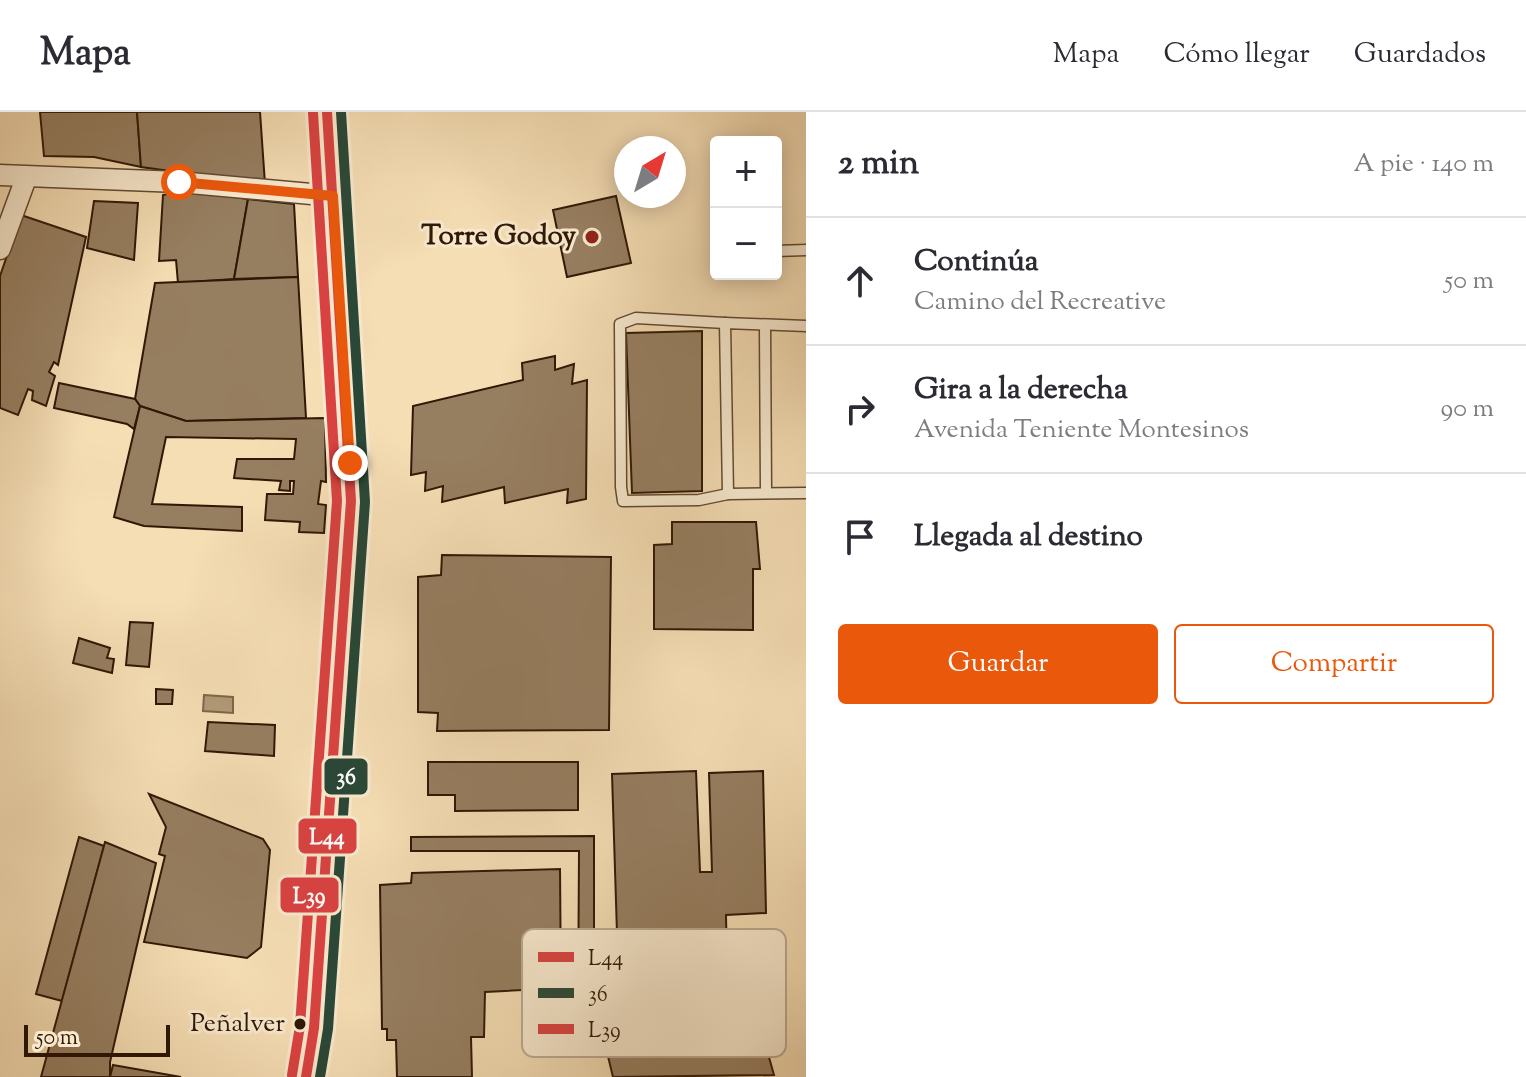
<!DOCTYPE html>
<html lang="es">
<meta charset="utf-8">
<style>
:root{--surface:#fff;--page:#f2f2f3;--text:#2b2b33;--muted:#7c7c81;--line:#e1e1e2;--accent:#ea580c}
body{margin:0;font-family:"Sorts Mill Goudy",serif;background:var(--page);color:var(--text)}
.controls{position:absolute;right:24px;top:24px;display:grid;overflow:hidden;border-radius:8px;box-shadow:0 4px 20px #0003}
.controls button{width:72px;height:72px;display:grid;place-items:center;padding:0;border:0;border-bottom:2px solid var(--line);background:var(--surface);color:var(--text);font:40px sans-serif}
.compass{position:absolute;left:614px;top:24px;width:72px;height:72px;border-radius:50%;background:var(--surface);box-shadow:0 4px 20px #0003;rotate:38deg}
.scale{position:absolute;left:24px;bottom:20px;width:146px;box-sizing:border-box;padding-left:8px;border:4px solid #301805;border-top:0;font-size:22px;line-height:28px;white-space:nowrap;color:#301805;-webkit-text-stroke:6px #f8e9ce;paint-order:stroke}
.stop{position:absolute;width:24px;height:24px;margin:-18px;border:6px solid #ea580c;border-radius:50%;background:#fff}
.stop.end{background:#ea580c;border-color:#fff;box-shadow:0 2px 8px #0008}
.list{margin:0;padding:0;list-style:none}
h2{display:flex;justify-content:space-between;align-items:center;height:104px;margin:0;padding:0 32px;font-size:34px}
h2 small{font-size:26px;font-weight:400;color:var(--muted)}
.list li{display:grid;grid-template-columns:52px 1fr auto;gap:24px;align-items:center;box-sizing:border-box;height:128px;padding:0 32px;border-top:2px solid var(--line)}
.list b{display:block;font-size:30px;white-space:nowrap}
.list p{margin:0;font-size:26px;white-space:nowrap;color:var(--muted)}
.list em{font-size:26px;font-style:normal;color:var(--muted)}
.actions{display:flex;gap:16px;padding:24px 32px}
.actions a{flex:1;padding:18px 0;border:2px solid var(--accent);border-radius:8px;text-align:center;font-size:28px;color:var(--accent)}
.actions .main{background:var(--accent);color:#fff}
.icon{flex:none;width:44px;height:44px;fill:none;stroke:currentColor;stroke-width:2;stroke-linecap:round;stroke-linejoin:round}
.map{position:relative;flex:none;width:806px;height:965px;overflow:hidden}
header{display:flex;align-items:center;gap:48px;box-sizing:border-box;height:112px;padding:0 40px;background:var(--surface);border-bottom:2px solid var(--line)}
header strong{font-size:38px}
nav{display:flex;gap:44px;margin-inline-start:auto;font-size:28px}
main{display:flex}
aside{flex:1;background:var(--surface)}
.map>svg:first-child{display:block}
.water{fill:#b29a78;stroke:#7e664a;stroke-width:2}
.building{fill:#967e60;stroke:#301805;stroke-width:2}
.lines{fill:none;stroke-linecap:round;stroke-linejoin:round}
.service-casing{stroke:#614931;stroke-width:13}
.minor-casing{stroke:#614931;stroke-width:23}
.secondary-casing{stroke:#301805;stroke-width:33}
.service{stroke:#f8e9ce;stroke-width:10}
.minor{stroke:#f8e9ce;stroke-width:20}
.secondary{stroke:#f8e9ce;stroke-width:30}
.bus-1-casing{stroke:#f8e9ce;stroke-width:16}
.bus-2-casing{stroke:#f8e9ce;stroke-width:16}
.bus-3-casing{stroke:#f8e9ce;stroke-width:16}
.bus-1{stroke:#da4241;stroke-width:10}
.bus-2{stroke:#294737;stroke-width:10}
.bus-3{stroke:#da4241;stroke-width:10}
.route{stroke:#ea580c;stroke-width:10}
.poi-dot{fill:#8f2418;stroke:#f8e9ce;stroke-width:3}
.bus-dot{fill:#301805;stroke:#f8e9ce;stroke-width:3}
.labels{text-anchor:middle;dominant-baseline:central;stroke-width:6;stroke-linejoin:round;paint-order:stroke}
.bus-label{font-size:26px;fill:#301805;stroke:#f8e9ce;text-anchor:end}
.poi-label{font-size:28px;font-weight:bold;fill:#301805;stroke:#f8e9ce;text-anchor:end}
.key{fill:#f8e9ce;stroke:#bcaa92;stroke-width:2}
.key-label{font-size:22px;fill:#301805}
.line-badge{stroke:#f8e9ce;stroke-width:3}
.badge-label{font-size:22px;text-anchor:middle;font-weight:bold;fill:#fff}
</style>
<header>
<strong>Mapa</strong>
<nav><a>Mapa</a><a>Cómo llegar</a><a>Guardados</a></nav>
</header>
<main>
<div class="map">
<svg width="806" height="965" viewBox="0 0 806 965">
<rect width="100%" height="100%" fill="#f5ddb4"/>
<filter id="stains"><feTurbulence type="fractalNoise" baseFrequency=".0025" numOctaves="4"/><feColorMatrix values="0 0 0 0 .2 0 0 0 0 .09 0 0 0 0 .02 0 0 0 .5 -.17"/></filter>
<radialGradient id="worn" r=".72"><stop offset=".6" stop-color="#630" stop-opacity="0"/><stop offset="1" stop-color="#630" stop-opacity=".3"/></radialGradient>
<path class="water" d="M204,583l29,2v16l-30,-2z"/>
<g class="building">
<path d="M40,0h97l4,55 -47,-10 -50,-1z"/>
<path d="M137,0h123l5,72 -124,-17z"/>
<path d="M186,78l62,9 -14,80 -56,4 -2,-23 -17,1 4,-66z"/>
<path d="M616,84l15,67 -64,14 -14,-67z"/>
<path d="M248,87l46,5 4,73 -64,2z"/>
<path d="M94,89l44,2 -4,57 -47,-12z"/>
<path d="M21,103l65,22 -28,128 -4,-3 -5,10 6,4 -9,30 -14,-6 1,-9 -5,-2 -10,26 -18,-7v-132z"/>
<path d="M298,165l8,141 -120,3 -46,-15 -5,-7 20,-116z"/>
<path d="M702,219v160l-70,2 -6,-160z"/>
<path d="M555,244v14l19,-6 -2,20 15,-4 -1,119 -19,4 1,-14 -63,14 -1,-16 -62,15 1,-16 -18,5 1,-19 -15,3 2,-69 110,-26 -1,-17z"/>
<path d="M59,271l76,16 5,7 -6,23 -7,-5 -73,-16z"/>
<path d="M140,294l46,15 139,-3 1,64 -5,-1 -3,23 8,1 -2,28 -25,-1 1,-10 -35,-2 2,-26h26l1,-13h-4v10l-11,-1 2,-9 -47,-3 3,-19h57l2,-20 -130,-2 -14,67 90,3v24l-98,-5 -30,-9z"/>
<path d="M672,410h84l4,47h-7v61l-99,-1v-84l18,-1z"/>
<path d="M442,443l169,2 -2,173 -172,1 1,-18 -20,-1v-135l23,-2z"/>
<path d="M130,510l23,1 -4,44 -23,-2z"/>
<path d="M79,526l31,10 -3,10 7,1 -2,14 -39,-10z"/>
<path d="M156,577l17,1 -1,14h-16z"/>
<path d="M208,610l67,3 -1,31 -69,-5z"/>
<path d="M428,650h150v48l-123,1v-16h-27z"/>
<path d="M696,659l4,101h12l-3,-99 54,-2 3,142 -40,2 1,49 -109,1 -6,-191z"/>
<path d="M149,682l114,45 7,11 -9,97 -14,11 -103,-16 21,-86 -6,-2 7,-27z"/>
<path d="M594,724v181h-16l1,-166h-168v-14z"/>
<path d="M79,725l25,9 -42,155 -26,-7z"/>
<path d="M105,730l51,21 -46,199v15h-69z"/>
<path d="M560,757l1,119 -76,4 -1,45h-13l1,40h-75l-1,-37h-9v-11h-5l-2,-144 31,-2 1,-10z"/>
<path d="M759,896l1,6 17,-3 6,27 -18,5 9,32 -161,2 -8,-33z"/>
<path d="M113,953l68,12h-71z"/>
</g>
<g class="lines">
<g class="service-casing">
<g id="service">
<path d="M776,139l30,-1"/>
<path d="M725,211l-89,-5 -16,6 1,163 2,14 76,-1 29,-6"/>
<path d="M765,214l1,167"/>
<path d="M806,214l-81,-3 3,171 78,-1"/>
</g>
</g>
<g class="minor-casing">
<g id="minor">
<path d="M0,63l179,7 154,14"/>
<path d="M0,137l26,-71"/>
</g>
</g>
<g class="secondary-casing">
<path id="secondary" d="M306,965l8,-49 32,-418 5,-109 -24,-389"/>
</g>
<use href="#service" class="service"/>
<use href="#minor" class="minor"/>
<use href="#secondary" class="secondary"/>
<g class="bus-1-casing">
<path id="bus-1" d="M306,965l8,-49 37,-527 -24,-389"/>
</g>
<g class="bus-2-casing">
<path id="bus-2" d="M320,965l8,-48 37,-527 -24,-390"/>
</g>
<g class="bus-3-casing">
<path id="bus-3" d="M292,963l8,-49 37,-525 -24,-388"/>
</g>
<use href="#bus-1" class="bus-1"/>
<use href="#bus-2" class="bus-2"/>
<use href="#bus-3" class="bus-3"/>
</g>
<g class="lines">
<path class="route" d="M179,70l154,14 17,267"/>
</g>
<circle class="poi-dot" cx="592" cy="125" r="8"/>
<circle class="bus-dot" cx="300" cy="912" r="7"/>
<g class="labels">
<g class="bus-label">
<text x="285" y="912">Peñalver</text>
</g>
<g class="poi-label">
<text x="576" y="125">Torre Godoy</text>
</g>
</g>
<rect x="522" y="817" width="264" height="128" rx="12" class="key"/>
<rect x="538" y="840" width="36" height="10" fill="#da4241"/>
<rect x="538" y="876" width="36" height="10" fill="#294737"/>
<rect x="538" y="912" width="36" height="10" fill="#da4241"/>
<g class="key-label">
<text x="588" y="853">L44</text>
<text x="588" y="889">36</text>
<text x="588" y="925">L39</text>
</g>
<g class="line-badge">
<rect x="323" y="645" width="46" height="39" rx="8" fill="#294737"/>
<rect x="297" y="705" width="61" height="38" rx="8" fill="#da4241"/>
<rect x="279" y="764" width="61" height="38" rx="8" fill="#da4241"/>
</g>
<g class="badge-label">
<text x="346" y="672">36</text>
<text x="327" y="732">L44</text>
<text x="309" y="791">L39</text>
</g>
<rect width="100%" height="100%" filter="url(#stains)"/>
<rect width="100%" height="100%" fill="url(#worn)"/>
</svg>
<div class="controls">
<button>+</button>
<button>−</button>
</div>
<svg class="compass" viewBox="-18 -18 36 36"><path d="M0-13l5 13h-10z" fill="#e53935"/><path d="M0 13l5-13h-10z" fill="#7c7c81"/></svg>
<div class="scale">50 m</div>
<div class="stop" style="left:179px;top:70px"></div>
<div class="stop end" style="left:350px;top:351px"></div>
</div>
<aside>
<h2>2 min<small>A pie · 140 m</small></h2>
<ul class="list">
<li><svg class="icon" aria-label="ahead" viewBox="0 0 24 24"><path d="M12 20V5M6 11l6-6 6 6"/></svg><div><b>Continúa</b><p>Camino del Recreative</p></div><em>50 m</em></li>
<li><svg class="icon" aria-label="right" viewBox="0 0 24 24"><path d="M7 20v-9h11M14 6l5 5-5 5"/></svg><div><b>Gira a la derecha</b><p>Avenida Teniente Montesinos</p></div><em>90 m</em></li>
<li><svg class="icon" aria-label="arrive" viewBox="0 0 24 24"><path d="M6 21V4h12l-3 4 3 4H6"/></svg><div><b>Llegada al destino</b></div></li>
</ul>
<div class="actions"><a class="main">Guardar</a><a>Compartir</a></div>
</aside>
</main>
